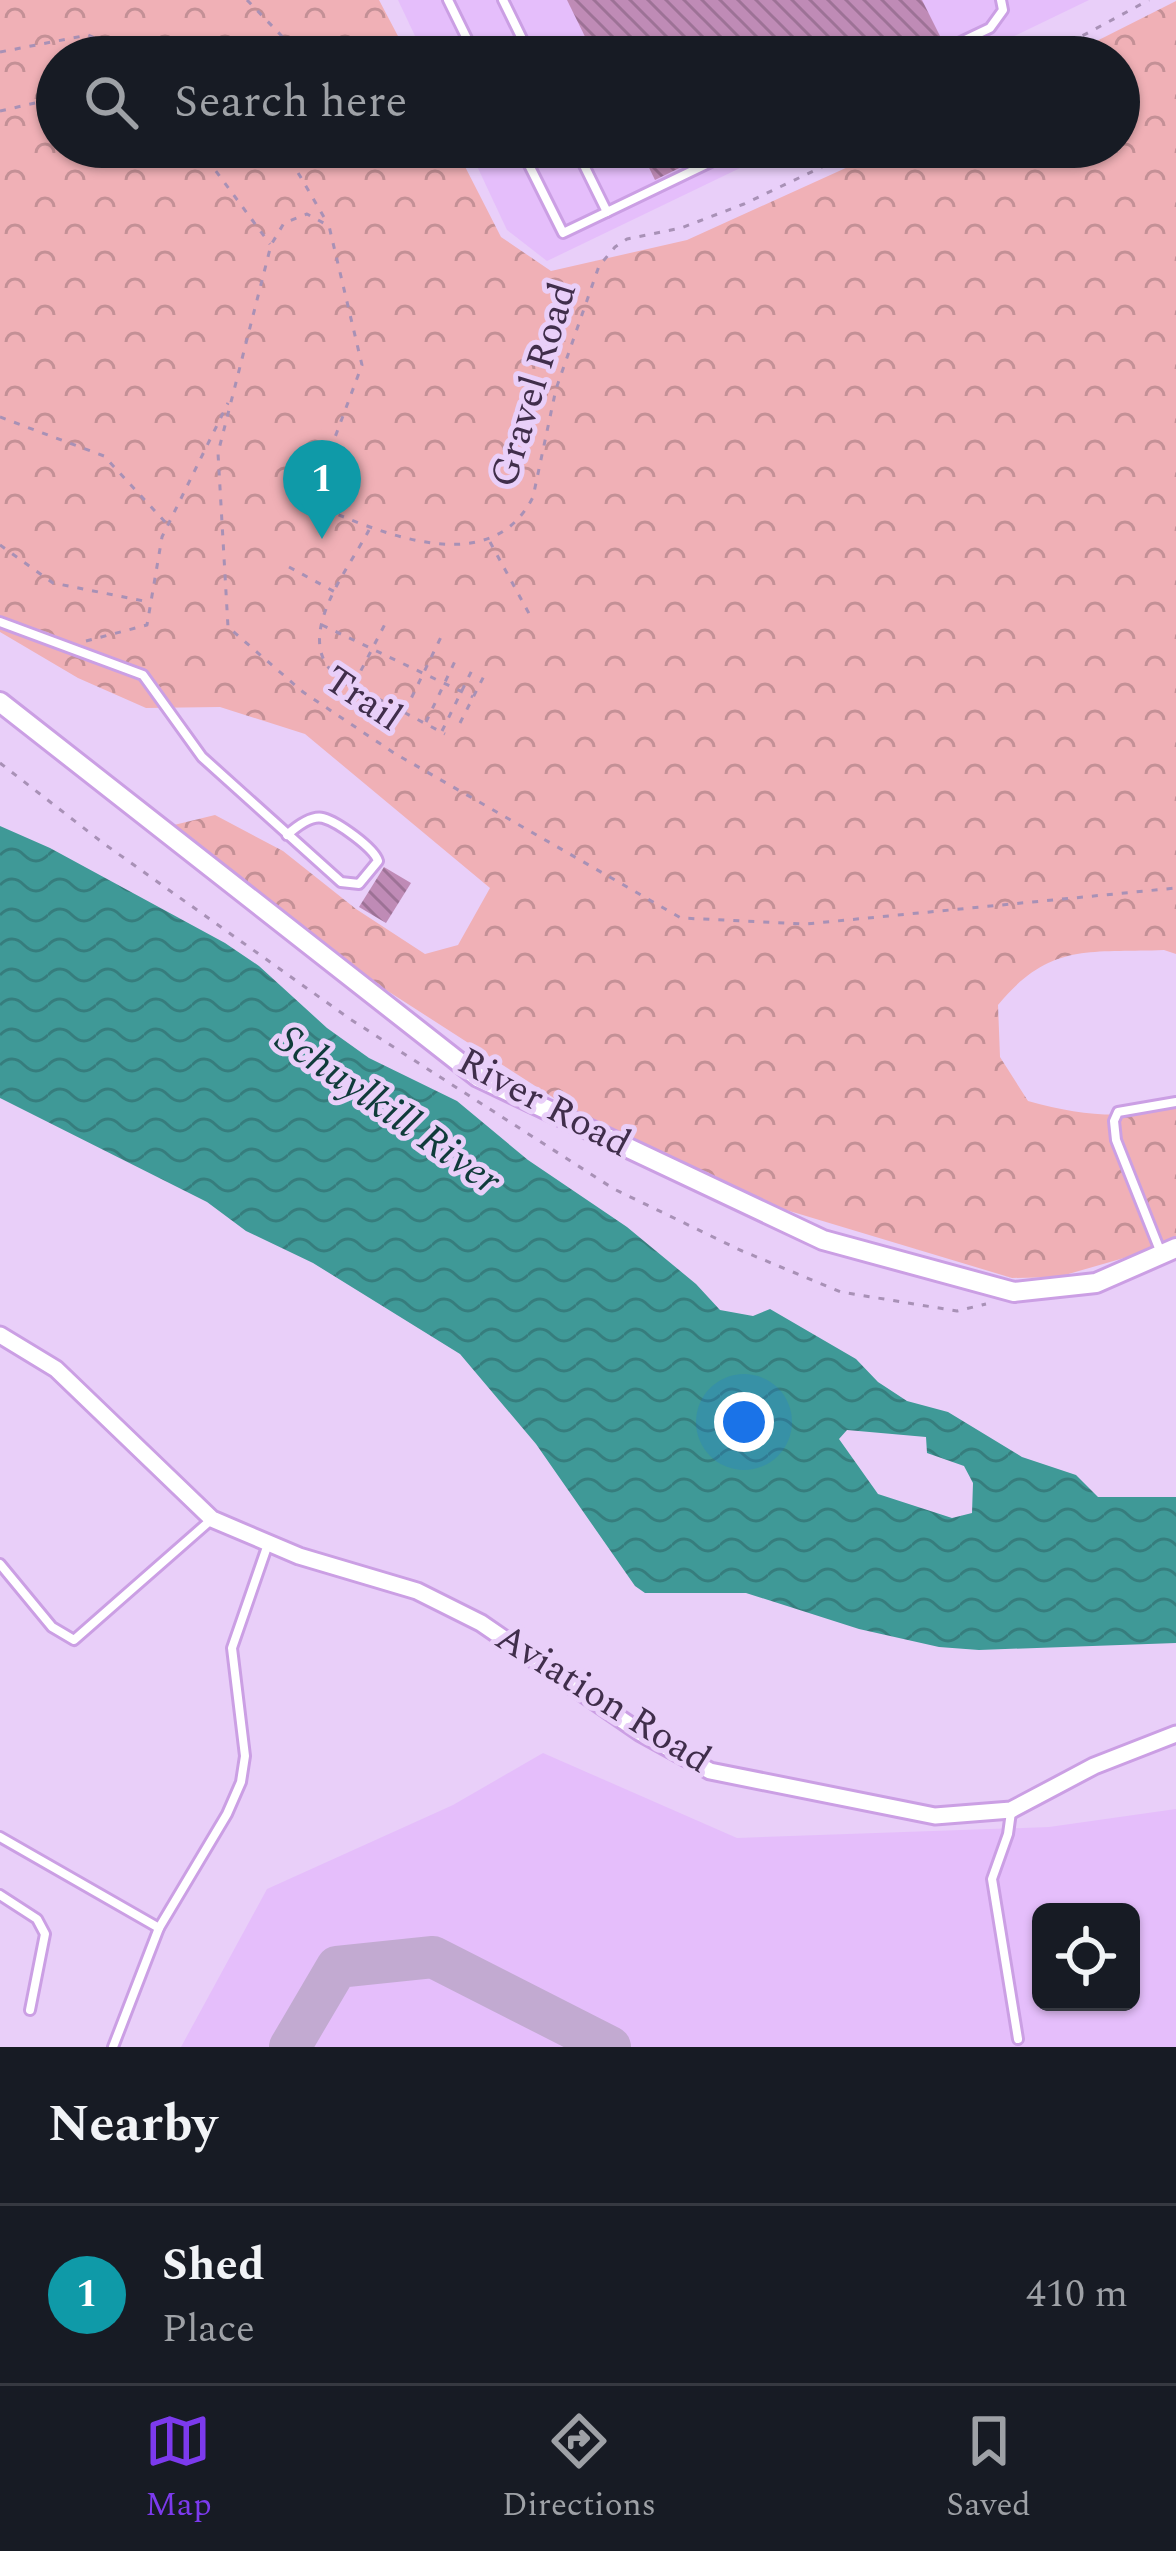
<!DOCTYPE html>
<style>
:root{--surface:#171b24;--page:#20242c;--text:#f1f3f6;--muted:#9ea1a6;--line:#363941;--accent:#7c3aed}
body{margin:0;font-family:Spectral,serif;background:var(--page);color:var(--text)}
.controls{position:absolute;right:36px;bottom:36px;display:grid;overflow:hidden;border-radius:18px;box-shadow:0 3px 9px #0004}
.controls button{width:108px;height:108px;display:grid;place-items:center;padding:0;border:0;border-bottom:3px solid var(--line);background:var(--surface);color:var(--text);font:60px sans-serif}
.you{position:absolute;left:744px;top:1422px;width:42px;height:42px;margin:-30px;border:9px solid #fff;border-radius:50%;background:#1a73e8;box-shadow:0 0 0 18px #1a73e833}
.badge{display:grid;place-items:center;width:78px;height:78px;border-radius:50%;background:var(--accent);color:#fff;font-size:39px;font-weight:700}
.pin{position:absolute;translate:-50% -99px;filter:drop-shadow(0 3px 6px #0008)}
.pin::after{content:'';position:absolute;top:63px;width:42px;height:36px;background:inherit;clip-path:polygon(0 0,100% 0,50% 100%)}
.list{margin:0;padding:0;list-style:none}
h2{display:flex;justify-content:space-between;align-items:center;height:156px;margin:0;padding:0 48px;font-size:51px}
h2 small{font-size:39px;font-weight:400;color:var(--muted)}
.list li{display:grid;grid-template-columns:78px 1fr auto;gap:36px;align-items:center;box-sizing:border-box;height:180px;padding:0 48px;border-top:3px solid var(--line)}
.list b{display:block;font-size:45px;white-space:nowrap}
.list p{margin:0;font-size:39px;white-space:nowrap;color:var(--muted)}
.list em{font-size:39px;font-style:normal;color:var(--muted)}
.icon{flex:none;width:66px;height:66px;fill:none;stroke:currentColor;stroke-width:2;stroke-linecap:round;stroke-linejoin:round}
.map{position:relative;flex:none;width:1176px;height:2047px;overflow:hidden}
.search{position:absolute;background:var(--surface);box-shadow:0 3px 9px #0004;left:36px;right:36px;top:36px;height:132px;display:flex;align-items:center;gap:30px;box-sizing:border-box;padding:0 42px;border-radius:66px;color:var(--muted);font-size:45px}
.sheet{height:336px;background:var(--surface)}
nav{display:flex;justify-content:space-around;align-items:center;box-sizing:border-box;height:168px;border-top:3px solid var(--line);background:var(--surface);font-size:33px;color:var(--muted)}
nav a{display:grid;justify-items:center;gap:6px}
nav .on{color:var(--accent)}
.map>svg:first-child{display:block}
.built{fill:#e5befb;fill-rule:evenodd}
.forest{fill:url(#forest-crowns)}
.water{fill:url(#water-waves);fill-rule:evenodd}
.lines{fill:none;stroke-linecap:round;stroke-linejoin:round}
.taxiway{stroke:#c2aad1;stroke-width:42}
.building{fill:url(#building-back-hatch)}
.service-casing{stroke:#cb9fe4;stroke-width:14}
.minor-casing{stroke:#cb9fe4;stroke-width:21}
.tertiary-casing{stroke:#cb9fe4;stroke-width:24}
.path{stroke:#a891b6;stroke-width:3;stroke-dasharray:6 9;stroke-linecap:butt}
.service{stroke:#fff;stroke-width:8}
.minor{stroke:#fff;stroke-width:15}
.tertiary{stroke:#fff;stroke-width:18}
.labels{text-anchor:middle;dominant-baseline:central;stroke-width:10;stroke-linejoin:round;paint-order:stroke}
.street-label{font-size:39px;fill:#402e4b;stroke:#e9cff9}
.water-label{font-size:42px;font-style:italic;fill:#103b3a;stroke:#e9cff9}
</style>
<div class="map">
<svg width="1176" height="2047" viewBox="0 0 1176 2047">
<defs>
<pattern id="forest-crowns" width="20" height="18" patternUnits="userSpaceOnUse" patternTransform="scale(3)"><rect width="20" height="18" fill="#f0b0b6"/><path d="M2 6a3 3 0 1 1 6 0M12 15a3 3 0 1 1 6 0" fill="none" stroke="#c49096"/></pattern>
<pattern id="water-waves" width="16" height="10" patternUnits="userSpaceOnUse" patternTransform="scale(3)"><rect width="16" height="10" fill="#3f9997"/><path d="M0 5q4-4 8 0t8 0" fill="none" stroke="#367d7d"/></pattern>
<pattern id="building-back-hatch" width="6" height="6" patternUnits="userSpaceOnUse" patternTransform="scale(3)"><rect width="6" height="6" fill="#bf8bb6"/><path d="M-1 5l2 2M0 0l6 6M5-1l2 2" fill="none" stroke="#9d7296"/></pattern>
</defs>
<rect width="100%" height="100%" fill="#e9cff9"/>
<g class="built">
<path d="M398,0h691l-118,57h-546z"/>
<path d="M468,147h316l-237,114 -40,-31z"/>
<path d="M543,1753l194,85 312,-11 127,-18v238h-995l86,-158 186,-84zM1041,1912h90v90h-90z"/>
</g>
<path class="forest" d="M0,0h379l30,57h-352v90h398l46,90 50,34 136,-31 205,-93h227v-90h-54l111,-56v953l-12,-4c-75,3 -114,-8 -166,55l2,52 28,44c55,15 92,18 148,7v135l-118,34 -46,1 -292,-88 -121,-63 -244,-157 -181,-145 41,-10 68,36 73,58 69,45 33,-9 32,-57 -185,-154 -85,-27 -74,1 -68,-30 -78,-46z"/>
<path class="water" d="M0,826l50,22 175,95 34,23 68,62 42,30 88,43 71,59 99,67 69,57 24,26 33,6 17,-7 86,50 22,23 29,19 41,11 74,45 54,18 22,22h78v146l-197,7 -40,-3 -80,-18 -113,-36h-101l-10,-7 -99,-142 -76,-90 -147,-91 -67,-32 -39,-29 -207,-104zM847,1430l79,7 1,16 37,13 9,17 -1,30 -20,5 -74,-24 -39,-55z"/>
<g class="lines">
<path class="taxiway" d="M290,2047l47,-80 96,-10 177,90"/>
</g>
<g class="building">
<path d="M567,0h355l20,40 -36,17h-311z"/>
<path d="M639,147h83l-67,33z"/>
<path d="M384,867l27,16 -25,40 -27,-16z"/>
</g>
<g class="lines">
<g class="service-casing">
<g id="service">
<path d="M448,0l28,57"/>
<path d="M503,0l28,57"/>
<path d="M929,57l61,-29 13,-18 -2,-10"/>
<path d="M520,147l43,86 44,-21"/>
<path d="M575,147l32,65 135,-65"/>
<path d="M0,622l143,53 59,82 139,125 18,2 19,-23c-4,-13 -40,-39 -55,-43 -12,-3 -27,9 -36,17"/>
<path d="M1161,1253l-45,-113 -2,-19 4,-9 58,-10"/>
<path d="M0,1564l52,63 22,13 138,-121"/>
<path d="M1011,1812l-3,22 -16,45 26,160"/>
<path d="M0,1837l159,91"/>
<path d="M0,1895l37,24 8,15 -15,76"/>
<path d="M113,2047l46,-119 68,-114 14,-32 4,-26 -13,-108 36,-104"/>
</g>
</g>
<g class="minor-casing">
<path id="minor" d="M0,1335l56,34 156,150 87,37 118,35 64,32 160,110 69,38 225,45 76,-6 83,-44 82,-32"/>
</g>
<g class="tertiary-casing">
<path id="tertiary" d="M0,702l478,375 345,163 191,52 82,-9 80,-35"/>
</g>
<g class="path">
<path d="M247,0l55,57"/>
<path d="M0,52l88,-17 51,22"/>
<path d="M1043,57l106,-57"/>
<path d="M0,111l57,-13"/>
<path d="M198,147l72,97"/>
<path d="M283,147l45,77"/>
<path d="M0,417l104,39 62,67"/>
<path d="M311,503c65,28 179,80 222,-6l23,-108 43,-123 16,-19 12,-8 54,-11 63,-24 120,-57"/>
<path d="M328,510l3,-62 31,-83 -33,-139 -22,-12 -23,9 -13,22 -53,208 10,174 75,65 91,61 287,165 125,6 370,-36"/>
<path d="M369,530c-22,42 -81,113 -28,149l104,55"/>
<path d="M490,542l42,77"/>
<path d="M0,545l53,38 96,19"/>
<path d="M289,567l46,25"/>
<path d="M322,625l151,72"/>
<path d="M86,641l61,-16 15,-88 66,-134"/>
<path d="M354,684l31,-60"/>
<path d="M405,711l37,-76"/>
<path d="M426,722l31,-65"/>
<path d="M460,723l27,-53"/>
<path d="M442,731l33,-67"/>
<path d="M0,763l103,80 247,176 264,170 126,61 101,42 116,19 29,-7"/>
</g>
<use href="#service" class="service"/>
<use href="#minor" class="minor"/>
<use href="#tertiary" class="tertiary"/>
</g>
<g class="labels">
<g class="street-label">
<text transform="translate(534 385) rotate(-73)">Gravel Road</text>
<text transform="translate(363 699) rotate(34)">Trail</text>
<text transform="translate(544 1103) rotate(28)">River Road</text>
<text transform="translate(603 1699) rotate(32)">Aviation Road</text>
</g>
<g class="water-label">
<text transform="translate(388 1110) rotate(35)">Schuylkill River</text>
</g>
</g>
</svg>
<div class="controls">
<button><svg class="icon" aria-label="locate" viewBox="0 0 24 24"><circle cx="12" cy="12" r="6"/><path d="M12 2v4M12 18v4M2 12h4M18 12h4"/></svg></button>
</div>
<div class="you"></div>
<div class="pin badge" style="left:322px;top:539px;background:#0f9aa8">1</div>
<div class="search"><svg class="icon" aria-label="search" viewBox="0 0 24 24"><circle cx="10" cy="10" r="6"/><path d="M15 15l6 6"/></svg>Search here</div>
</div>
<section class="sheet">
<h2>Nearby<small></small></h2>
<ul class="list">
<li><span class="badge" style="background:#0f9aa8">1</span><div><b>Shed</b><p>Place</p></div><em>410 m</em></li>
</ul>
</section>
<nav>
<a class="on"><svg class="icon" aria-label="map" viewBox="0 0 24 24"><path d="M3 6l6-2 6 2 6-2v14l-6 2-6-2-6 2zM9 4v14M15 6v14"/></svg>Map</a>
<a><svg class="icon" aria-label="directions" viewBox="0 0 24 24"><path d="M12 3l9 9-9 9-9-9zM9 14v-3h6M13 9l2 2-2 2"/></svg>Directions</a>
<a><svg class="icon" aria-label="saved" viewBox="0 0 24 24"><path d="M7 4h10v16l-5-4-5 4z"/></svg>Saved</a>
</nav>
